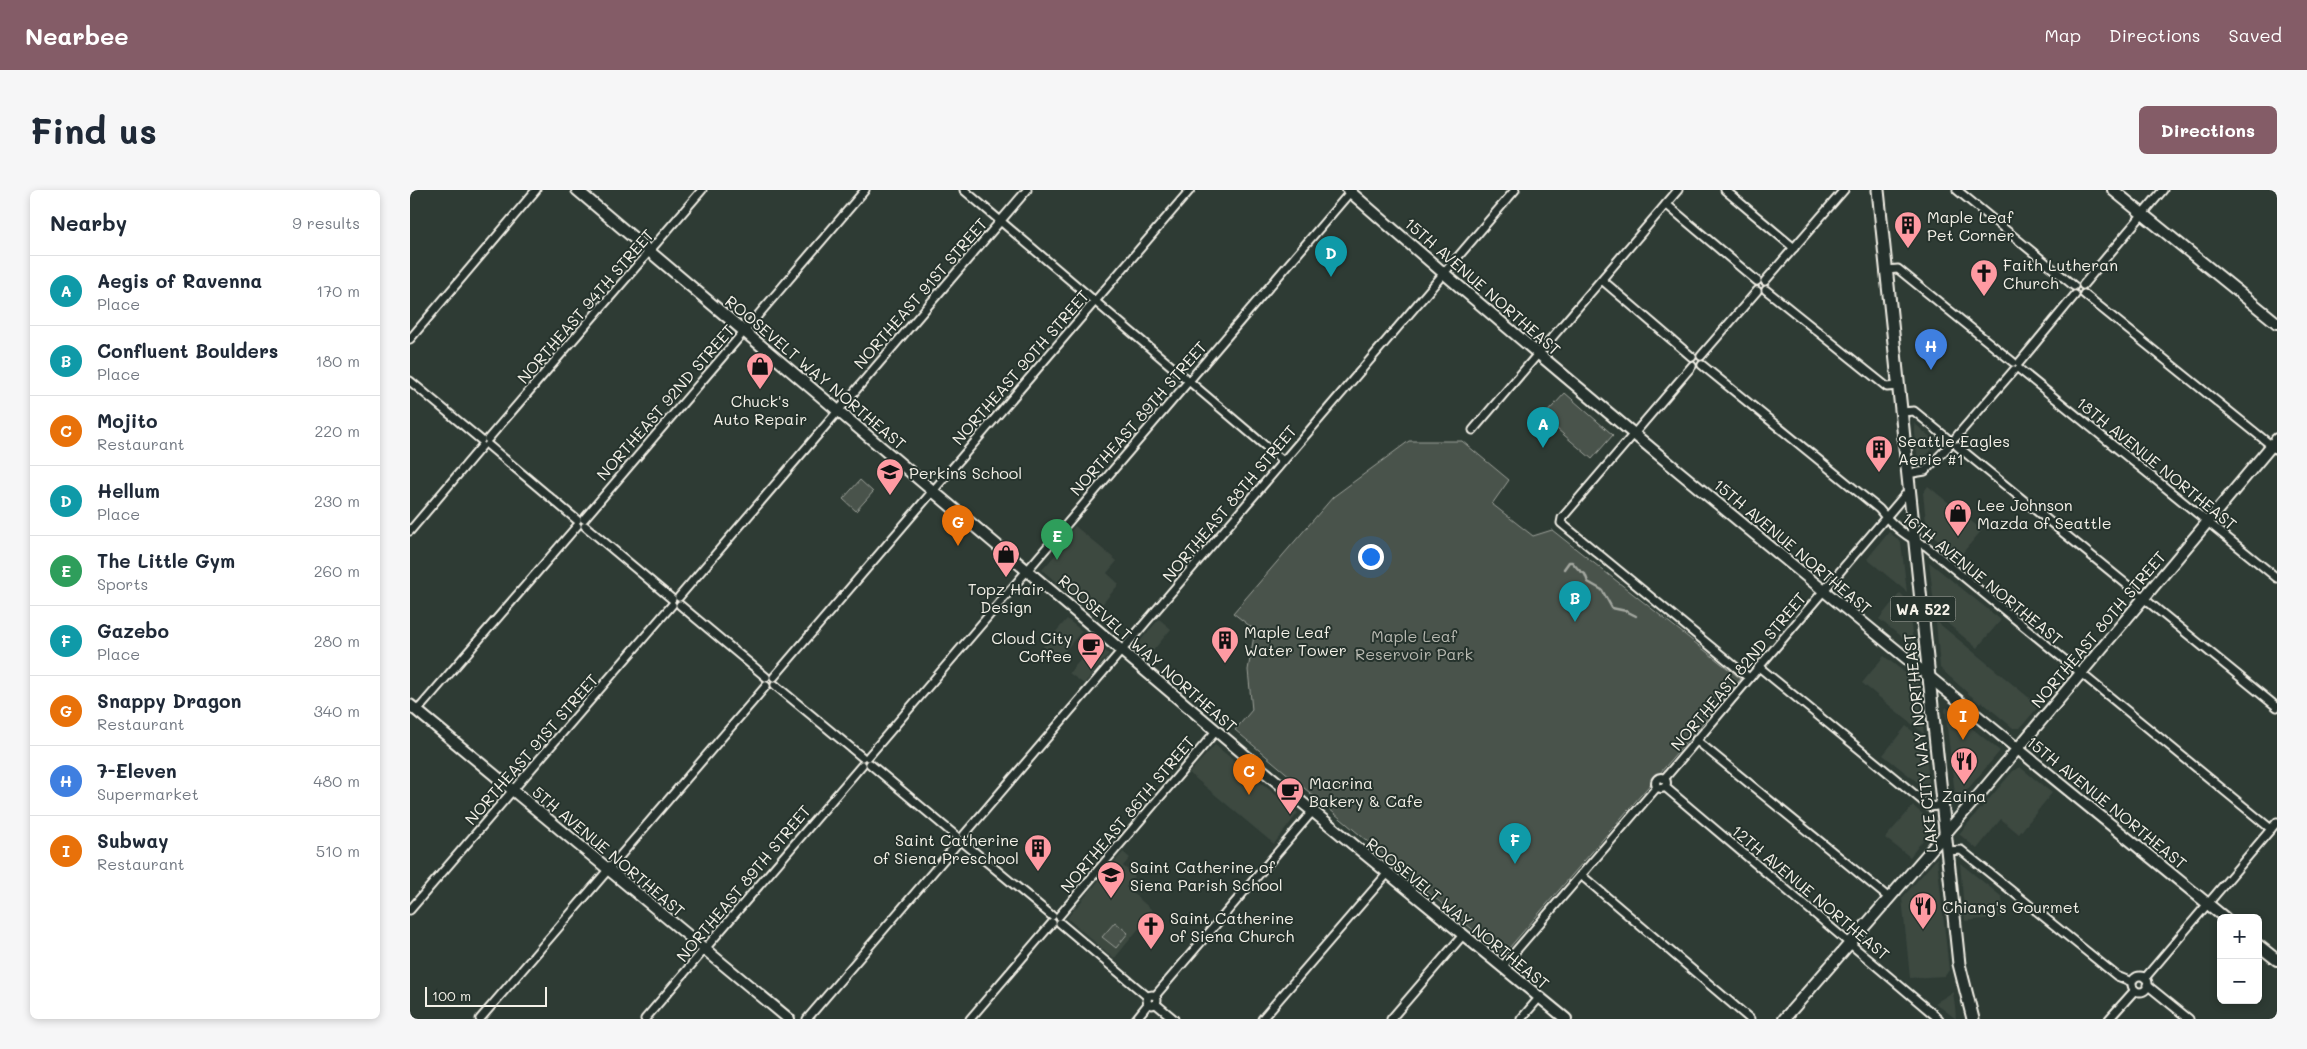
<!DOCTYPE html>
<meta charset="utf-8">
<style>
:root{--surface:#fff;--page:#f6f6f7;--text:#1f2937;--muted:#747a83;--line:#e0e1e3;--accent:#845c67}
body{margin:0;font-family:Mali,sans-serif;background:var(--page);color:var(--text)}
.controls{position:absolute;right:15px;bottom:15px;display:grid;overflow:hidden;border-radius:8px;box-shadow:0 2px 8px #0003}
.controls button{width:45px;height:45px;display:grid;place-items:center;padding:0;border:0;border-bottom:1px solid var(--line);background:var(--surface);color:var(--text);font:25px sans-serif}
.scale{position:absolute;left:15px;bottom:12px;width:122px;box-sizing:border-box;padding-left:5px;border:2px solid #f4f1e8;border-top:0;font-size:14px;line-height:18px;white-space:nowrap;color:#f4f1e8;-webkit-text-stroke:4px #26332d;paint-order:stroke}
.you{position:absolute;left:960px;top:366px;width:18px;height:18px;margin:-12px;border:4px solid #fff;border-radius:50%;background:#1a73e8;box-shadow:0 0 0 8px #1a73e833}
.badge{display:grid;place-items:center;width:32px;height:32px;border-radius:50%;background:var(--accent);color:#fff;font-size:16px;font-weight:700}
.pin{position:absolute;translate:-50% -41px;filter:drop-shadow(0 1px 2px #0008)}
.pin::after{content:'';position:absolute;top:26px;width:18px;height:15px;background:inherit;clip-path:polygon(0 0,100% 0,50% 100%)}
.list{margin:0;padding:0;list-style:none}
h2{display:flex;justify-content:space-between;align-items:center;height:65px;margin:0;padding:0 20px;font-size:21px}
h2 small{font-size:16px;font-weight:400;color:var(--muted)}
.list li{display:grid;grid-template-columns:32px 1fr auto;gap:15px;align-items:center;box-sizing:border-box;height:70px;padding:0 20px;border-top:1px solid var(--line)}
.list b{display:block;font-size:19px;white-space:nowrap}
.list p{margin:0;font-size:16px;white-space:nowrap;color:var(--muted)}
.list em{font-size:16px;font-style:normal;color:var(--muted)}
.map{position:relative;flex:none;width:1867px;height:829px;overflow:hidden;border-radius:8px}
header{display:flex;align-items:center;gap:30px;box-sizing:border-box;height:70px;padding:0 25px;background:var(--accent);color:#fff}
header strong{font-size:24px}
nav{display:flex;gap:28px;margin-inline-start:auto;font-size:18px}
.intro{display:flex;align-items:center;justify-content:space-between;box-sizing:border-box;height:120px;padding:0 30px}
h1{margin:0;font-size:35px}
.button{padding:12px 22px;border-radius:8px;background:var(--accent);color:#fff;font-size:18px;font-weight:700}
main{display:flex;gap:30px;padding:0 30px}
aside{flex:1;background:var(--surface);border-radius:8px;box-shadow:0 2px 8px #0003}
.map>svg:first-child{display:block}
.built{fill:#3c4841}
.green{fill:#48524c;stroke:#9ea29a}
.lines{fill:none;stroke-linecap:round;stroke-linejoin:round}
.stream{stroke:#a4a8a0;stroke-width:2.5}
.street-casing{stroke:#f4f1e8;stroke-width:11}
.secondary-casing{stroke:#f4f1e8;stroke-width:14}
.primary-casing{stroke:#f4f1e8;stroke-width:15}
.street{stroke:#26332d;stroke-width:7}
.secondary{stroke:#26332d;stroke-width:10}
.primary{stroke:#26332d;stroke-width:11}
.labels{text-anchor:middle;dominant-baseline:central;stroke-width:4;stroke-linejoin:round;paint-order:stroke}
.shield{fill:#26332d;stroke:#b6b8b0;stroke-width:1}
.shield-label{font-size:15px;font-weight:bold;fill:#f4f1e8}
.poi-label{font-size:16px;fill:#f4f1e8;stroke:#26332d;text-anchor:start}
.street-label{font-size:16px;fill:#f4f1e8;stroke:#26332d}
.park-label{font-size:16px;fill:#b8b9b1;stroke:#26332d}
</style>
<header>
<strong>Nearbee</strong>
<nav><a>Map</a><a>Directions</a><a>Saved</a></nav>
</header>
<div class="intro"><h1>Find us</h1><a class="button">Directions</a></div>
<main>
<aside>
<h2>Nearby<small>9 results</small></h2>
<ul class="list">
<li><span class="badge" style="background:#0f9aa8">A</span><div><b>Aegis of Ravenna</b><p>Place</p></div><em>170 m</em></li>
<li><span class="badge" style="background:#0f9aa8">B</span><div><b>Confluent Boulders</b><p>Place</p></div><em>180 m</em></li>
<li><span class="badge" style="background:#e8710a">C</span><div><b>Mojito</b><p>Restaurant</p></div><em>220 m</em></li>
<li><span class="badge" style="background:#0f9aa8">D</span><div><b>Hellum</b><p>Place</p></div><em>230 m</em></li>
<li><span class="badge" style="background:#2e9e5b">E</span><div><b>The Little Gym</b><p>Sports</p></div><em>260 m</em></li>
<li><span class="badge" style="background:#0f9aa8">F</span><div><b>Gazebo</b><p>Place</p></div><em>280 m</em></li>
<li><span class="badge" style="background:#e8710a">G</span><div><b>Snappy Dragon</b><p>Restaurant</p></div><em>340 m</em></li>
<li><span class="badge" style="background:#3f7fe0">H</span><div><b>7-Eleven</b><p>Supermarket</p></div><em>480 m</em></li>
<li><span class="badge" style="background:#e8710a">I</span><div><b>Subway</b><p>Restaurant</p></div><em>510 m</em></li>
</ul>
</aside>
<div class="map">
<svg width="1867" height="829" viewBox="0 0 1867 829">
<rect width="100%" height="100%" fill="#2e3b34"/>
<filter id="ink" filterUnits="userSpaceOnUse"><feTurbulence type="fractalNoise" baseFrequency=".02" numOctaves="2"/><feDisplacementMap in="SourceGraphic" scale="10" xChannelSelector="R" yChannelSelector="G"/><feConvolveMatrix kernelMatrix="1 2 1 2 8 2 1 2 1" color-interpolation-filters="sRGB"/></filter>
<g filter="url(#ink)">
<g class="built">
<path d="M1504,233l23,20 -17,20h-2z"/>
<path d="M1518,296l54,44 -23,27 -32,-25 -4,-39z"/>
<path d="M665,336l42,35 -10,12 12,11 -25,30 -52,-44 21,-24 1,-8z"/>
<path d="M1479,342l12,10 6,50 -40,-33z"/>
<path d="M1519,372l72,58 -24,28 -42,-35z"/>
<path d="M1490,403l8,8 5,40 -3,3 -31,-25z"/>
<path d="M657,429l15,12 -26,30 -15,-12z"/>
<path d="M749,429l12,10 -24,29 -12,-11z"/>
<path d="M1526,431l103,85 -19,22h-7l-31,-26 -2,2 -40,-36z"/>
<path d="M685,453l14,11 -25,30 -15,-11z"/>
<path d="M1474,466l34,27 6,51 -62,-51z"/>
<path d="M1536,517l54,44 -44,52 -11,-93z"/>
<path d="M1496,536l19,15 5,51 -47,-37z"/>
<path d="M805,555l83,68 -24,31 -85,-71z"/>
<path d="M1610,577l32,26 -33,41 -18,-15 -24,30 -18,-15 54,-63z"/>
<path d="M1503,616l18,15 2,6 -23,30 -25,-19z"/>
<path d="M713,662l7,6 -7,8 12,10 -9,11 27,24 -39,48 -47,-41z"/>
<path d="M1527,668l12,112 -4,6 -35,2 -8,-80z"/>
<path d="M1550,673l42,34 2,20 -39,4z"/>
<path d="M1543,802l2,14 1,13 -21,-16z"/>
</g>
<g class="green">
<path d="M1155,203l48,42 -21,24 -49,-42z"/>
<path d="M999,251h53l47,39 -17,24 41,32 19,-6 189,149 -238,276 -268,-225 17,-20 -4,-40 7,-40 -22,-17 100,-116z"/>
<path d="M450,290l13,12 -17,19 -13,-12z"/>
<path d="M705,732l13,11 -12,15 -14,-11z"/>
</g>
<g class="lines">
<path class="stream" d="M1154,379l5,-7h3l7,8 6,4 3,8 14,8 10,18 14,3 10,5"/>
<g class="street-casing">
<g id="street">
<path d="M554,0l319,271"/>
<path d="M1315,0l69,58"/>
<path d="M1547,0l117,96"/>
<path d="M1256,14l91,77"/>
<path d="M1476,80l12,-1 115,93"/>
<path d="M1192,90l90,77"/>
<path d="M1355,91l79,-91"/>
<path d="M1673,95l80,-95"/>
<path d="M1356,100l121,97 12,-1"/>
<path d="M1674,104l193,156"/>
<path d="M0,149l126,-149"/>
<path d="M1291,166l56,-65"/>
<path d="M1609,173l56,-68"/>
<path d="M1292,175l177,144c12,15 29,29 47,37l345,283"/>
<path d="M1282,176l-130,152 -1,5 188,155"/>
<path d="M1609,179l258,209"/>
<path d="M0,191l71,59"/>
<path d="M1492,222l12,-1 33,27"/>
<path d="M1063,240l205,-240"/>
<path d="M1546,247l58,-67"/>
<path d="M78,249l214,-249"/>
<path d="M78,255l89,75"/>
<path d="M1547,256l320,261"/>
<path d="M1497,284l18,-3 23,-24"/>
<path d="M174,329l281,-329"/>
<path d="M175,336l87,73"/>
<path d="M0,341l72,-85"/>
<path d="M269,407l348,-407"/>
<path d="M270,415l86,72"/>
<path d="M1349,477l171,140 13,-2"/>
<path d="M364,487l416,-487"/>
<path d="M365,495l87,72"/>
<path d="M7,521l160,-185"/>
<path d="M1286,550l193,158"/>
<path d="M458,567l484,-567"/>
<path d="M460,574l86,72"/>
<circle cx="1251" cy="593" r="5.5"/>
<path d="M1254,589l246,-290"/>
<path d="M1255,597l274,232"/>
<path d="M554,645l551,-645"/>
<path d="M555,654l87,72"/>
<path d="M1538,661l13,-1 156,126 15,6"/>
<path d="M1171,685l169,144"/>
<path d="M0,720l262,-305"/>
<path d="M649,726l157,-185"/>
<path d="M650,733l88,74"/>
<path d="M1092,777l155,-180"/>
<circle cx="1730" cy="794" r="8"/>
<path d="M1735,788l132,-156"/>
<path d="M1737,795l42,34"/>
<circle cx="742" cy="810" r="5"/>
<path d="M745,806l157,-184"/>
<path d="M746,814l18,15"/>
<path d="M70,829l286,-333"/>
<path d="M235,829l217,-254"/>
<path d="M397,829l150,-175"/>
<path d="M560,829l82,-96"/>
<path d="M726,829l12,-15"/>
<path d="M852,829l125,-145"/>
<path d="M981,829l72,-84"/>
<path d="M1111,829l18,-21"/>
<path d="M1699,829l26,-29"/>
</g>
</g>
<g class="secondary-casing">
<g id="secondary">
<path d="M167,0l688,582 301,247"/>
<path d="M938,0c286,251 583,487 877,728"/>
<path d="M1703,0l164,133"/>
<path d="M0,515l379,314"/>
<path d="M1848,755l19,15"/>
<path d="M1374,829l194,-223 299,-357"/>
</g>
</g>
<g class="primary-casing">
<path id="primary" d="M1468,0l81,774 14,55"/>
</g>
<use href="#street" class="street"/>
<use href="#secondary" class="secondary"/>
<use href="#primary" class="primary"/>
</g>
</g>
<defs>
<g id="building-pin" transform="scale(1.4375)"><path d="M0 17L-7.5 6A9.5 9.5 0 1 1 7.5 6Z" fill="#ff9aa2" stroke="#26332d"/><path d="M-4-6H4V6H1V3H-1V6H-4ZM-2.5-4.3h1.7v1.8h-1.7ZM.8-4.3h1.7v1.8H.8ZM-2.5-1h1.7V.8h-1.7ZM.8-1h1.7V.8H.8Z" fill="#111"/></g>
<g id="church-pin" transform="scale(1.4375)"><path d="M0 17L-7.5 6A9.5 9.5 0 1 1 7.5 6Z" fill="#ff9aa2" stroke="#26332d"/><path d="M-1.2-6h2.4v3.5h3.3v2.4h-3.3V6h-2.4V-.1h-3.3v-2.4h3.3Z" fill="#111"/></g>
<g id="shop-pin" transform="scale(1.4375)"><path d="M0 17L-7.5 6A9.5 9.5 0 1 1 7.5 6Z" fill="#ff9aa2" stroke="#26332d"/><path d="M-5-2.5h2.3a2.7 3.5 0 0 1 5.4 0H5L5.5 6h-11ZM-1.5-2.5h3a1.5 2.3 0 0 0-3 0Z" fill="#111"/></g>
<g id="school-pin" transform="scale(1.4375)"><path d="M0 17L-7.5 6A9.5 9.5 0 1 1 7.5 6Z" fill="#ff9aa2" stroke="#26332d"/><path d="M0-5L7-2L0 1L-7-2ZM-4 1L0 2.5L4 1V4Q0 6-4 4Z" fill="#111"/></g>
<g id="cafe-pin" transform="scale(1.4375)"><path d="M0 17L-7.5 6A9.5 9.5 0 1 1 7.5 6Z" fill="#ff9aa2" stroke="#26332d"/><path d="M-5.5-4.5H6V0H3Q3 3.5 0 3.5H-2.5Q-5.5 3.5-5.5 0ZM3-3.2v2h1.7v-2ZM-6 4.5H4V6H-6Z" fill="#111"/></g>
<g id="restaurant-pin" transform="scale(1.4375)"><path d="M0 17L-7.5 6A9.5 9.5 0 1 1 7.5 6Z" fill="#ff9aa2" stroke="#26332d"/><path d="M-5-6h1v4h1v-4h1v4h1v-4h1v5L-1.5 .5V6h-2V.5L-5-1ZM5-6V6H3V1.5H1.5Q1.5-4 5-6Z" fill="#111"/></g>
</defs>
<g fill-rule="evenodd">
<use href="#building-pin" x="1498" y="35"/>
<use href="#church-pin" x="1574" y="83"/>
<use href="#shop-pin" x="350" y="176"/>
<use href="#building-pin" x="1469" y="259"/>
<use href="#school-pin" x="480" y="282"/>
<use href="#shop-pin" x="1548" y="323"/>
<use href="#shop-pin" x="596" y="364"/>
<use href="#building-pin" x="815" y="450"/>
<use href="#cafe-pin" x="681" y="456"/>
<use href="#restaurant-pin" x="1554" y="571"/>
<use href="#cafe-pin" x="880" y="601"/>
<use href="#building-pin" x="628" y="658"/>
<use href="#school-pin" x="701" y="685"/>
<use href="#restaurant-pin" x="1513" y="716"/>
<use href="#church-pin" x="741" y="736"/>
</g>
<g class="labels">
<rect class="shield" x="1480.5" y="406.5" width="65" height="25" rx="4"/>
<g class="shield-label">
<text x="1513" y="419">WA 522</text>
</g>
<g class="poi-label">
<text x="1517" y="26">Maple Leaf<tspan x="1517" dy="18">Pet Corner</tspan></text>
<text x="1593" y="74">Faith Lutheran<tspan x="1593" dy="18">Church</tspan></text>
<text x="350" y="210" text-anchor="middle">Chuck's<tspan x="350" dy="18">Auto Repair</tspan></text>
<text x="1488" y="250">Seattle Eagles<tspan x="1488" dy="18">Aerie #1</tspan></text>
<text x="499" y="282">Perkins School</text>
<text x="1567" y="314">Lee Johnson<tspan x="1567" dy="18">Mazda of Seattle</tspan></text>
<text x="596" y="398" text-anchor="middle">Topz Hair<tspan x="596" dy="18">Design</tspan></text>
<text x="834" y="441">Maple Leaf<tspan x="834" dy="18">Water Tower</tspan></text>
<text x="662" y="447" text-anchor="end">Cloud City<tspan x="662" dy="18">Coffee</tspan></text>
<text x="899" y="592">Macrina<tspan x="899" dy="18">Bakery &amp; Cafe</tspan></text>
<text x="1554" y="605" text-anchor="middle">Zaina</text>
<text x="609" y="649" text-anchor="end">Saint Catherine<tspan x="609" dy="18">of Siena Preschool</tspan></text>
<text x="720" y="676">Saint Catherine of<tspan x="720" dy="18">Siena Parish School</tspan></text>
<text x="1532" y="716">Chiang's Gourmet</text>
<text x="760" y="727">Saint Catherine<tspan x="760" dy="18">of Siena Church</tspan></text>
</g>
<g class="street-label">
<text transform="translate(1073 96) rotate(41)">15TH AVENUE NORTHEAST</text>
<text transform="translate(510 103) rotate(-49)">NORTHEAST 91ST STREET</text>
<text transform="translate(175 116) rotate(-49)">NORTHEAST 94TH STREET</text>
<text transform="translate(610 177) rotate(-49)">NORTHEAST 90TH STREET</text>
<text transform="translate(406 182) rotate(40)">ROOSEVELT WAY NORTHEAST</text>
<text transform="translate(255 212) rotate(-49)">NORTHEAST 92ND STREET</text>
<text transform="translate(728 228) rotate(-49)">NORTHEAST 89TH STREET</text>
<text transform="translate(1747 273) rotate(39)">18TH AVENUE NORTHEAST</text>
<text transform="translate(819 313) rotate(-50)">NORTHEAST 88TH STREET</text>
<text transform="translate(1383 356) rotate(40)">15TH AVENUE NORTHEAST</text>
<text transform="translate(1573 388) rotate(39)">16TH AVENUE NORTHEAST</text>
<text transform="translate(1688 439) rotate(-50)">NORTHEAST 80TH STREET</text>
<text transform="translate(738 463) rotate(41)">ROOSEVELT WAY NORTHEAST</text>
<text transform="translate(1328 481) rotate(-50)">NORTHEAST 82ND STREET</text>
<text transform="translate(1510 553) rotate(-96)">LAKE CITY WAY NORTHEAST</text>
<text transform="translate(121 559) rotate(-49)">NORTHEAST 91ST STREET</text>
<text transform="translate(1697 612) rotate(39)">15TH AVENUE NORTHEAST</text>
<text transform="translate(717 624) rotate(-50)">NORTHEAST 86TH STREET</text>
<text transform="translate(199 661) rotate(40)">5TH AVENUE NORTHEAST</text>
<text transform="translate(333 693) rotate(-50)">NORTHEAST 89TH STREET</text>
<text transform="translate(1401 702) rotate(40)">12TH AVENUE NORTHEAST</text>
<text transform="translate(1048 723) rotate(39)">ROOSEVELT WAY NORTHEAST</text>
</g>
<g class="park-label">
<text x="1004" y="445">Maple Leaf<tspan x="1004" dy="18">Reservoir Park</tspan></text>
</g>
</g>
</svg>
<div class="controls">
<button>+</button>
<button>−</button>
</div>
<div class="scale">100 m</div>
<div class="you"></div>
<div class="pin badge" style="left:1133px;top:258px;background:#0f9aa8">A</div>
<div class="pin badge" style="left:1165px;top:432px;background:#0f9aa8">B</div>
<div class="pin badge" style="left:839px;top:605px;background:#e8710a">C</div>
<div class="pin badge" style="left:921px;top:87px;background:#0f9aa8">D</div>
<div class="pin badge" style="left:647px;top:370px;background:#2e9e5b">E</div>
<div class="pin badge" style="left:1105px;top:674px;background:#0f9aa8">F</div>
<div class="pin badge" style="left:548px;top:356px;background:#e8710a">G</div>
<div class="pin badge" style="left:1521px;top:180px;background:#3f7fe0">H</div>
<div class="pin badge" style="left:1553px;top:550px;background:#e8710a">I</div>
</div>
</main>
